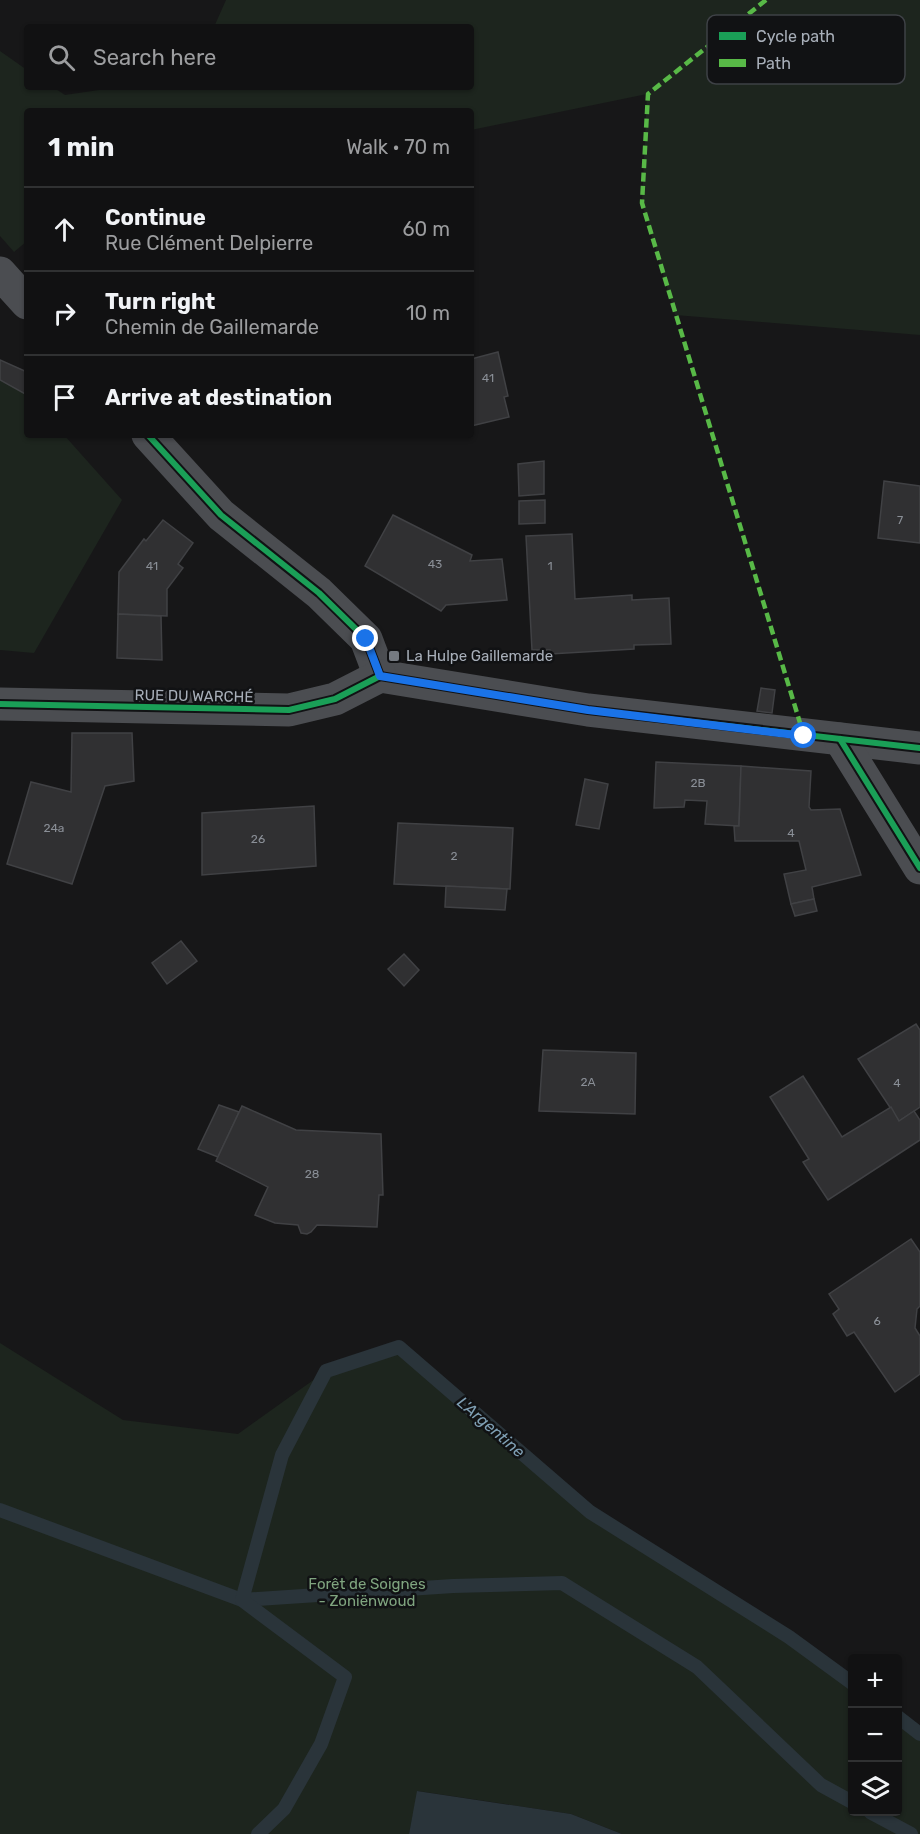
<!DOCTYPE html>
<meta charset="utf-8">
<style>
:root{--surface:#111112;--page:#1a1a1b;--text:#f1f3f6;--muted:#9c9d9f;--line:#303132}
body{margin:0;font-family:Rubik,sans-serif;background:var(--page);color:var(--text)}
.controls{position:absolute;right:18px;bottom:18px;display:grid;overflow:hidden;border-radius:6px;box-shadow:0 2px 4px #0004}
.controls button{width:54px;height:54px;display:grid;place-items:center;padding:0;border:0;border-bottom:2px solid var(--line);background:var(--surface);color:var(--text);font:30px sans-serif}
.stop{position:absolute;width:18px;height:18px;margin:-14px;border:4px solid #1a73e8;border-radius:50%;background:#fff}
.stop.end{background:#1a73e8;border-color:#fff;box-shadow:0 2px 6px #0008}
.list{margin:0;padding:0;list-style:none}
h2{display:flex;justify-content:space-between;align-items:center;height:78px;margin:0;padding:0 24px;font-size:26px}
h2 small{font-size:20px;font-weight:400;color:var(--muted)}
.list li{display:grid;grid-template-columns:39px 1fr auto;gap:18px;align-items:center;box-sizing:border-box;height:84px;padding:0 24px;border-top:2px solid var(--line)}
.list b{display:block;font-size:22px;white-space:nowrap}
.list p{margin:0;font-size:20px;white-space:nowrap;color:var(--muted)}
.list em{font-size:20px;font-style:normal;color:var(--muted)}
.icon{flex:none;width:33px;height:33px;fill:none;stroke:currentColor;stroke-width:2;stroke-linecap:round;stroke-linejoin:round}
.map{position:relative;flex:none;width:920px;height:1834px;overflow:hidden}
.search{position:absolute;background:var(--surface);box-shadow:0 2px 4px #0004;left:24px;top:24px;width:450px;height:66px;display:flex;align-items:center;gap:15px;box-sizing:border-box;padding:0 21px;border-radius:6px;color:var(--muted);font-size:22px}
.panel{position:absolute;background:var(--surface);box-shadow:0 2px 4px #0004;left:24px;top:108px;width:450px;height:330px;border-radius:6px}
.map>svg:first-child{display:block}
.green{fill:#1d251e}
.water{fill:#2a343a}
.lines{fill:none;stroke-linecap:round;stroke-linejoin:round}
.stream{stroke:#2a343a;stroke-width:14}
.building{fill:#303032;stroke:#404144;stroke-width:1.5}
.minor{stroke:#4b4d51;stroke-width:33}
.quiet{stroke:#58b947;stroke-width:4.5;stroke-dasharray:9 4.5;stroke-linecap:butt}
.cycleway-casing{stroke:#111214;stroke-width:10}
.cycleway{stroke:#1a9f57;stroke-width:6}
.route{stroke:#1a73e8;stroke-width:8}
.poi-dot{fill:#757a81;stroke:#111214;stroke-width:2}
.labels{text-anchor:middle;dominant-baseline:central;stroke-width:5;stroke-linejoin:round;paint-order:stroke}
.number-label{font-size:12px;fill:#8a8f97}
.poi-label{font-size:15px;fill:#a8afb9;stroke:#111214;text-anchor:start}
.street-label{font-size:15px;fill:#a8afb9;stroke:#111214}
.park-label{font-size:15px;fill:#7fa47f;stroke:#111214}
.water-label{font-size:16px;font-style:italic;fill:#7f9fb4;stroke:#111214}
.key{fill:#111214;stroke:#3e4146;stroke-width:1.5}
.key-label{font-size:16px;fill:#a8afb9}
</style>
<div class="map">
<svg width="920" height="1834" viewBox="0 0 920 1834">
<rect width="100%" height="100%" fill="#171718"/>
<g class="green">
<path d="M226,0h694v335l-245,-20 -33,-112 5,-109 -176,36v-19h-444v130l-13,11 -14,-16v-185l27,19v17h26l12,8 54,-8h352v-60h-257z"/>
<path d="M9,373l18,20v42h37l58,65 -88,153 -34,-3v-269z"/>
<path d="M0,1343l123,77 115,14 88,-63 73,-24 191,165 199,125 63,46v129h46v-95l22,17v100h-298l-51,-20 -153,-23 -9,43h-409z"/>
</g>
<path class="water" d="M417,1791l154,23 51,20h-213z"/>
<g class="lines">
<g class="stream">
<path d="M0,1510l242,90 211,-14 109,-3 135,84 124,118 31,17"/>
<path d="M898,1717l22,17"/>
<path d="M870,1812l41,22"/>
<path d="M258,1834l26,-25 37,-65 24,-67 -103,-77 40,-145 44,-84 73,-24 191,165 199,125 63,46"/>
</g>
</g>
<g class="building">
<path d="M498,352l10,44 -4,1 5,20 -38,9v-67z"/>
<path d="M0,360l27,12v23l-27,-15z"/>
<path d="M544,461v33l-25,2 -1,-32z"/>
<path d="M884,481l36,5v57l-42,-5z"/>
<path d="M545,500v23l-26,1v-23z"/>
<path d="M393,515l79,40 -2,6 32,-2 5,41 -61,5 -5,6 -76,-45z"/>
<path d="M163,520l30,23 -15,21 5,4 -16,21v27l-49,-2 1,-42 25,-33 2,2z"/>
<path d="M572,534l3,65 57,-4v5l37,-2 2,46 -37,1v4l-84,5v-4h-18l-6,-114z"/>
<path d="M118,614l43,2 1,44 -45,-2z"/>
<path d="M761,688l14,2 -3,23 -15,-2z"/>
<path d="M72,733h60l2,48 -29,5 -33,98 -65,-20 24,-82 40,10z"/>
<path d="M656,762l85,4 -2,60 -34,-2 2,-23 -22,-1 -1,7 -30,1z"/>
<path d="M741,766l70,5 -2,36 2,3 29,-1 21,66 -49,12 2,12 -23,5 -7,-30 22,-4 -7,-29h-64l-1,-15h5z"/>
<path d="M585,779l23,5 -9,45 -23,-4z"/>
<path d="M314,806l2,60 -114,9v-62z"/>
<path d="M398,823l115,5 -3,61 -116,-5z"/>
<path d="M446,886l61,3 -2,21 -60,-3z"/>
<path d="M814,899l3,12 -22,5 -4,-12z"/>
<path d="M181,941l16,20 -30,23 -15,-21z"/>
<path d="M404,954l15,16 -15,16 -16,-17z"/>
<path d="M916,1024l4,6v77l-21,14 -41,-62z"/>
<path d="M543,1050l93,3 -1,61 -96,-3z"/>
<path d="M803,1076l39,61 49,-30 8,14 15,-10 6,9v20l-92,60 -25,-38 6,-3 -39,-62z"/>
<path d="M219,1105l20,7 -21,45 -20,-8z"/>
<path d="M242,1106l54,24 85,4 2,61h-4l-2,32 -60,-2 -6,7 -4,2 -6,-1 -3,-8 -23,-2 -20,-8 13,-28 -52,-26z"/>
<path d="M911,1239l9,13v54l-3,3 -2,19 5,8v38l-25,18 -41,-60 -7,4 -14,-22 6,-5 -10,-15z"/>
</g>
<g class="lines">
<g class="minor">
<path d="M0,273l27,30"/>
<path d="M148,435l73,80 98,78 47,46 14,37"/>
<path d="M380,676l208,34 332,38"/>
<path d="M0,704l289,6 46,-11 45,-23"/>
<path d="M840,739l80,129"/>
</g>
<path class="quiet" d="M766,0l-118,94 -6,109 162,533"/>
<g class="cycleway-casing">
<g id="cycleway">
<path d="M148,435l73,80 98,78 47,46 14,37"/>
<path d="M380,676l208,34 332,38"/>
<path d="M0,704l289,6 46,-11 45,-23"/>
<path d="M840,739l80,129"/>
</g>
</g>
<use href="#cycleway" class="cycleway"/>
</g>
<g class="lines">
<path class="route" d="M366,639l14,37 208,34 216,26"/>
</g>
<rect class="poi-dot" x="388" y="650" width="12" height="12" rx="3"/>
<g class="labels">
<g class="number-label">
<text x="488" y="378">41</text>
<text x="900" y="520">7</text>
<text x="435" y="564">43</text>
<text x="152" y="566">41</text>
<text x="550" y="566">1</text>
<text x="698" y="783">2B</text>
<text x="54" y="828">24a</text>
<text x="791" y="833">4</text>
<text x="258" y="839">26</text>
<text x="454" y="856">2</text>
<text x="588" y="1082">2A</text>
<text x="897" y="1083">4</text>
<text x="312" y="1174">28</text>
<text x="877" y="1321">6</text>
</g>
<g class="poi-label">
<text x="406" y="656">La Hulpe Gaillemarde</text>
</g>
<g class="street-label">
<text transform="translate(194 696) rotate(1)">RUE DU WARCHÉ</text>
</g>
<g class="park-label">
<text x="367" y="1584">Forêt de Soignes<tspan x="367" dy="17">- Zoniënwoud</tspan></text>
</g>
<g class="water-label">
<text transform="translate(491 1427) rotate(41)">L'Argentine</text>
</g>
</g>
<rect x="707" y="15" width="198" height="69" rx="9" class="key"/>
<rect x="719" y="32" width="27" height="8" fill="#1a9f57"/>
<rect x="719" y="59" width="27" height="8" fill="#58b947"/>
<g class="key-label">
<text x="756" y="42">Cycle path</text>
<text x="756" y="69">Path</text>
</g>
</svg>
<div class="controls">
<button>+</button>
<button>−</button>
<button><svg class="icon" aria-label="layers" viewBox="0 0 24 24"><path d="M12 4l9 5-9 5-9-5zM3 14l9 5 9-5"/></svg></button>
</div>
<div class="stop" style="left:804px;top:736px"></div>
<div class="stop end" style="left:366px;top:639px"></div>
<div class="search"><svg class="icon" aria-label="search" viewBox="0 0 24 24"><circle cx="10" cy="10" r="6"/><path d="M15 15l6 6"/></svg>Search here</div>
<section class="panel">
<h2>1 min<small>Walk · 70 m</small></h2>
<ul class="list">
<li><svg class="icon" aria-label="ahead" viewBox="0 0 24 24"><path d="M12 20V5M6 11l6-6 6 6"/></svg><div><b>Continue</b><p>Rue Clément Delpierre</p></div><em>60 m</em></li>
<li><svg class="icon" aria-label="right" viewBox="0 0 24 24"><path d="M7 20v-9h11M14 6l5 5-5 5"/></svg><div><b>Turn right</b><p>Chemin de Gaillemarde</p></div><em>10 m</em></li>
<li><svg class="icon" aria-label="arrive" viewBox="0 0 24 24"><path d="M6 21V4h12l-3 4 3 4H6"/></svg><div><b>Arrive at destination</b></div></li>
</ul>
</section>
</div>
